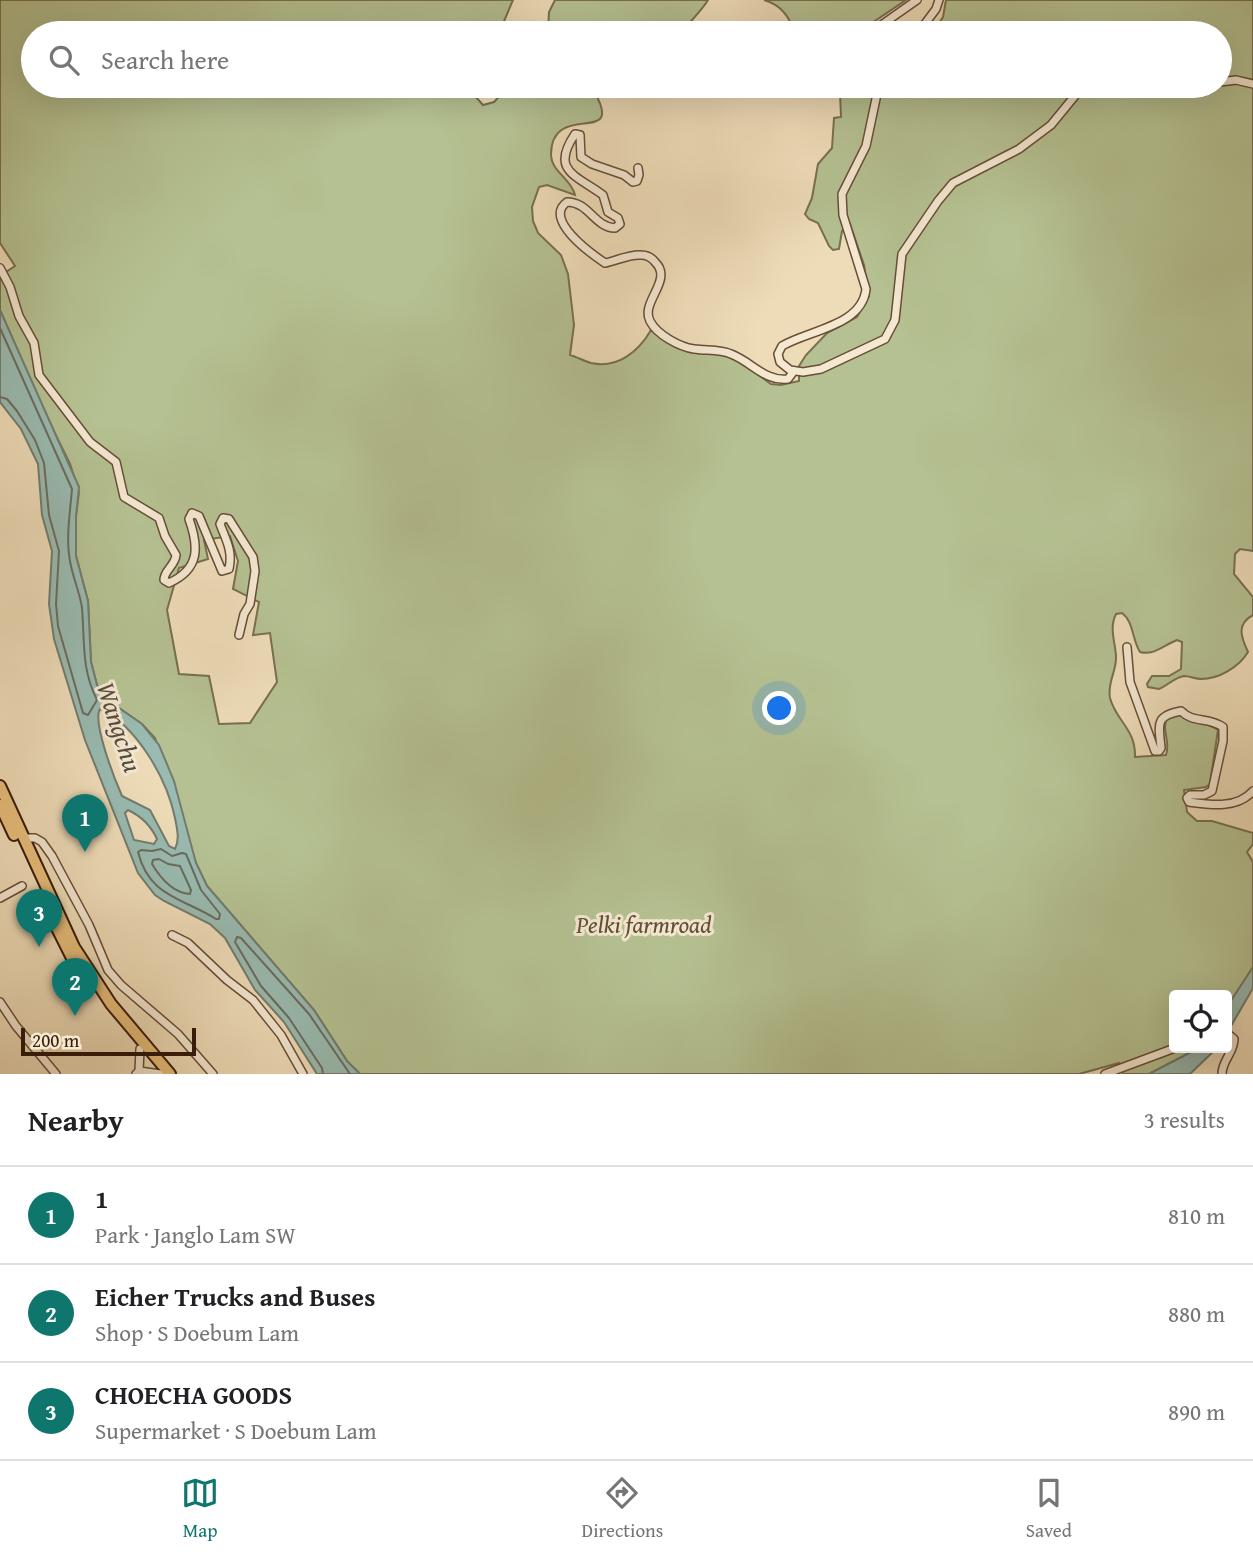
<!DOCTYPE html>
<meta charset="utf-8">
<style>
:root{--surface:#fff;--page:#f2f2f2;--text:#202124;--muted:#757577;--line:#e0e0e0;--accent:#0f766e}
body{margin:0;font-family:"Gentium Book Plus",serif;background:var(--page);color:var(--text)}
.controls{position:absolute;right:21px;bottom:21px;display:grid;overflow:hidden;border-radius:7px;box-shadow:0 7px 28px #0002}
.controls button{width:63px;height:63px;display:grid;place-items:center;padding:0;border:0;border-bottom:2px solid var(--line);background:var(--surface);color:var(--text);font:35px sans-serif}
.scale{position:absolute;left:21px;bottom:18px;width:175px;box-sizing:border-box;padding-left:7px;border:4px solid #3b1d0c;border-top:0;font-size:19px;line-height:24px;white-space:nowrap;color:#3b1d0c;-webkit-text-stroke:5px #f4e8d1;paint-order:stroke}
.you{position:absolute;left:780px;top:709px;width:24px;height:24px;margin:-18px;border:5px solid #fff;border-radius:50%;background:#1a73e8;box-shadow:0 0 0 10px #1a73e833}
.badge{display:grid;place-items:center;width:46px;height:46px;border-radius:50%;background:var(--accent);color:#fff;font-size:23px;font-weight:700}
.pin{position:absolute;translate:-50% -58px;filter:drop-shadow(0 2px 4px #0008)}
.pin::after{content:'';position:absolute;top:37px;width:24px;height:21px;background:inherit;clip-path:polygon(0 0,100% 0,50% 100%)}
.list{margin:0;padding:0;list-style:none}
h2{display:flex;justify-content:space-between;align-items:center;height:91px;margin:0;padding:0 28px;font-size:30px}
h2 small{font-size:23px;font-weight:400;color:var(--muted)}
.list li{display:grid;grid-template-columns:46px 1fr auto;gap:21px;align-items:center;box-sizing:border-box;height:98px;padding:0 28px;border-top:2px solid var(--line)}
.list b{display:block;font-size:26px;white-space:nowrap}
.list p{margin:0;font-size:23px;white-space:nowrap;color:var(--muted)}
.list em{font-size:23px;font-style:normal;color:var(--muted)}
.icon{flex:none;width:38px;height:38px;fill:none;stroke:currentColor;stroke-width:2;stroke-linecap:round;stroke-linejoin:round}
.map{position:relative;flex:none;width:1253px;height:1074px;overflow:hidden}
.search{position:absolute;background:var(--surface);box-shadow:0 7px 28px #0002;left:21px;right:21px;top:21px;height:77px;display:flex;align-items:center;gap:18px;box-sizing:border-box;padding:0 24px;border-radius:38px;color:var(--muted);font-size:26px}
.sheet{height:385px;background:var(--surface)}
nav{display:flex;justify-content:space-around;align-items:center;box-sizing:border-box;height:98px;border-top:2px solid var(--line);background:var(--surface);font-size:19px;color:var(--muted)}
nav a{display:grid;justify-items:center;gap:4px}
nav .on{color:var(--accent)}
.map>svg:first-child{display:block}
.green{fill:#b5c192;stroke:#786f4f;stroke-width:2;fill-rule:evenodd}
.water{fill:#99bbb1;stroke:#737c6f;stroke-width:2;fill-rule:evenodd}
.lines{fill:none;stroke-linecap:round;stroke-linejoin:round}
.shore{stroke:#6a6c5e;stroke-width:2}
.minor-casing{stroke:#684d37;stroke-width:10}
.trunk-casing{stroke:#3b1d0c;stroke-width:14}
.minor{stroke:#f4e8d1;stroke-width:7}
.trunk{stroke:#e7be7c;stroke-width:10}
.labels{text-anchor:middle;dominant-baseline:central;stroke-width:6;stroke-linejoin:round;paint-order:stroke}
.park-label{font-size:24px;font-style:italic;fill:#604e34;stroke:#f4e8d1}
.water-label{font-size:26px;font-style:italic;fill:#574c3e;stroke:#f4e8d1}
</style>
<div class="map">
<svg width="1253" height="1074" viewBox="0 0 1253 1074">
<rect width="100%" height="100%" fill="#eedcb8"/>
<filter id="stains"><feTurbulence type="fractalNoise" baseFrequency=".00286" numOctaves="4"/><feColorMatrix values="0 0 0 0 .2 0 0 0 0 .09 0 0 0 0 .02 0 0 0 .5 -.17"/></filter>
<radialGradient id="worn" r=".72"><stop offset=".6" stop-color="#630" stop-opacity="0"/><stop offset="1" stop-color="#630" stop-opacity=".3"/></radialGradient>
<g class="green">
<path d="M0,0h513l-14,33h-466v53h439l2,9 9,10 11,-3 15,-16h16l5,3 7,-3h63l-5,7c30,54 -43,7 -44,61 0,18 20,24 24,41l-28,-10 -8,2 -7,20 1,14 5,12 23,22 7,19 6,51 -4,30c7,2 14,6 21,8 27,6 48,-12 60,-33l16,11 55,12 19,9 30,22 10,1 18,-4v-15l7,-11 21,-22 30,-16 12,-21 -5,-31 -14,-41 -8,7 -3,18 -6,1 -4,-4 -11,-23 -9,-4 -4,-5 7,-16 6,-34 14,-16 2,-30 7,-1 -1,-24 6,-7h37l10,9 4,-1 3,-8h320v-53h-288l11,-16 3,-17h307v551l-13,-2 -5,5 -1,20 19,23v18c-17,9 -12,22 -5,37 -9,15 -29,27 -47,27 -6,0 -11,-3 -17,-3 -9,1 -17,10 -25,13l-11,-2 -1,-3 5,-8h17l12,-7 1,-27 -5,-2c-13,5 -23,16 -37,12 -8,-12 -6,-30 -18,-39l-6,1c-7,14 -1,27 0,42 1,15 -9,26 -6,42 6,23 26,31 25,59l31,-2c5,-13 -5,-25 1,-37l13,-4c12,9 27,7 38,16l-8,54 -4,3 -22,3 3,22 10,9h15l41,12v11l-6,8 6,10v105l-26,40v-12h-53v53h25l-50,26h-26l-4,-11 -40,11h-719l-13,-13 -33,-51 -107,-124 -11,-23 -41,-125 -13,-14 -36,-25 -9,-14 -6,-23 -3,-61 -12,-45v-40l3,-24 -9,-28 -33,-67 -37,-87v-34l15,-10 -15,-23zM230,536l8,25 -5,28 26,13 -6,33 17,-2 7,49 -27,41 -31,1 -10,-48 -30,-2 -12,-64 12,-42 29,-9 -4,-19z"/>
<path d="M555,0h153c-8,13 -18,21 -27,33h-133l1,-21z"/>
<path d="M764,0h142l-49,33h-63c-4,-17 -13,-28 -30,-33z"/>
</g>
<g class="water">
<path d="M0,310l79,177 -3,29v40l12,45 3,61 6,23 9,14 36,25 17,21 15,36 22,82 11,23 107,124 33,51 13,13h-43l-33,-52 -29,-32 -30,-52 -15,-14 -46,-23 -9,-6 -17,-22 -53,-133 -31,-101 -5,-35 3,-53 -10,-36 -4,-51 -17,-35 -21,-27zM100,709c37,17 67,70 75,109 2,11 5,21 0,31l-6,-3 -19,-36 -28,-14c-7,-16 -30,-74 -22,-87zM128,810c13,6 23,16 29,29l-3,5 -20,-4 -9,-27z"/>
<path d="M1253,967v21l-26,45v-26z"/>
<path d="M1199,1048h18l-27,26h-41z"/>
</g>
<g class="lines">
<g class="shore">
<path d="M0,328l72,161c-2,25 -7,52 -1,77 3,14 9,28 11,42 3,35 -1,60 15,92l-9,15 -5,-2 -25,-87 -2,-22 3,-53 -10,-36 -5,-52 -9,-23 -18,-29 -10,-12 -7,-2"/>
<path d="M161,849l11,7 10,-3 4,1 15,36 19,24 -1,5h-3c-33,-21 -67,-22 -78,-67l3,-2 11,1z"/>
<path d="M159,859l9,5 12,2 11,24 -1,4c-17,-1 -29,-15 -38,-30l1,-4z"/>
<path d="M323,1074l-1,-6 -33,-50 -28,-32 -26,-44 2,-5 4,1 68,76 41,60"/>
</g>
<g class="minor-casing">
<g id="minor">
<path d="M870,33l47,-33"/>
<path d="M918,33l18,-24 3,-9"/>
<path d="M1220,82l16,-2 17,4"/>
<path d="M882,86l-5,8 -11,52 -24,48 1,21 23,74c-4,37 -57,41 -84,57l-4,8 2,8 10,8 13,2 18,-3 64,-30 10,-19 7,-66 36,-53 15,-18 66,-34 32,-24 32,-39"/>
<path d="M638,168l1,7 -2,6 -4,1 -9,-7 -32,-11 -11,-7 -1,-22 -5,-1c-25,37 1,41 28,61l5,17 10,6 2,6 -5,4c-21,-1 -26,-26 -48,-26 -24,17 23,51 38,61 11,-2 24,-9 36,-8 6,0 11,3 14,7 19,18 -15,40 -5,59 7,14 30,26 44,28 13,2 25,0 37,5 21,8 34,28 57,25l6,-8"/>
<path d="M0,268l10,19 9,29 15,27 5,32 51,67 26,20 8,35 35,21 6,18 11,19c-1,11 -12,15 -12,25l5,3c31,-14 30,-36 20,-64l3,-6 7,3 23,55 7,-2c4,-18 -3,-29 -9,-45l3,-6 6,1 24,38 2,14 -5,33 -6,10 -5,21"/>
<path d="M1127,647l3,35 25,69h4l2,-3c-2,-23 -7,-32 20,-37 13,13 26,5 42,16v14l-11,50 -8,4h-14l-3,3 2,4c22,3 48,7 64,-11"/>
<path d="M23,838h12l7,4 10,14 37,69 19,45 13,15 57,49 35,40"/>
<path d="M0,898l22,-12"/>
<path d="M172,935l16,8 39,37 26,20 28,35 22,39"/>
<path d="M0,1002l16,24 40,48"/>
<path d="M139,1071l22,3"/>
<path d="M136,1074l3,-3 1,-22"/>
<path d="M1105,1074l70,-26"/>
<path d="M1222,1074c0,-14 12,-21 12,-35l-7,-6"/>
</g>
</g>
<g class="trunk-casing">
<g id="trunk">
<path d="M0,786l74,161 37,57 59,70"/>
<path d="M0,805l14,30"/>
<path d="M45,904l27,54"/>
</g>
</g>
<use href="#minor" class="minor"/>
<use href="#trunk" class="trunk"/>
</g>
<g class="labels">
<g class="park-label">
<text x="644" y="924">Pelki farmroad</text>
</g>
<g class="water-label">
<text transform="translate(120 727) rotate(72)">Wangchu</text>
</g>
</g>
<rect width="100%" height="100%" filter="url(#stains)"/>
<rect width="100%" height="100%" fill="url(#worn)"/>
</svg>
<div class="controls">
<button><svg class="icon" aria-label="locate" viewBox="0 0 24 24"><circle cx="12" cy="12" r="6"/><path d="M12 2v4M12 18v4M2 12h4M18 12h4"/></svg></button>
</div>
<div class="scale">200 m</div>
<div class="you"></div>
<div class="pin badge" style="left:85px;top:852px">1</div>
<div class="pin badge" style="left:75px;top:1016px">2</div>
<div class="pin badge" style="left:39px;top:947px">3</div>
<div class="search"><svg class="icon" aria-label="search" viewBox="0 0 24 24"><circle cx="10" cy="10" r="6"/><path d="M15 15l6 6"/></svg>Search here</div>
</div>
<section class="sheet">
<h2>Nearby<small>3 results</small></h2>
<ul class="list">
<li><span class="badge">1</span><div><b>1</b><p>Park · Janglo Lam SW</p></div><em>810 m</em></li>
<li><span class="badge">2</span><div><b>Eicher Trucks and Buses</b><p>Shop · S Doebum Lam</p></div><em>880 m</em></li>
<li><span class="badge">3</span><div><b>CHOECHA GOODS</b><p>Supermarket · S Doebum Lam</p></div><em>890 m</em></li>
</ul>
</section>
<nav>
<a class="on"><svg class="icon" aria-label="map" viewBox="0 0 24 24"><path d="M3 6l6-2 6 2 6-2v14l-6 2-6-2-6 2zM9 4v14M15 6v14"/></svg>Map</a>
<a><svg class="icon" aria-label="directions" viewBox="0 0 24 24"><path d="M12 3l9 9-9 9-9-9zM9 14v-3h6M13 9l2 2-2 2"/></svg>Directions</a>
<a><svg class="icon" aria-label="saved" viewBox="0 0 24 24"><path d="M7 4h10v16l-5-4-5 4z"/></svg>Saved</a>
</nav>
